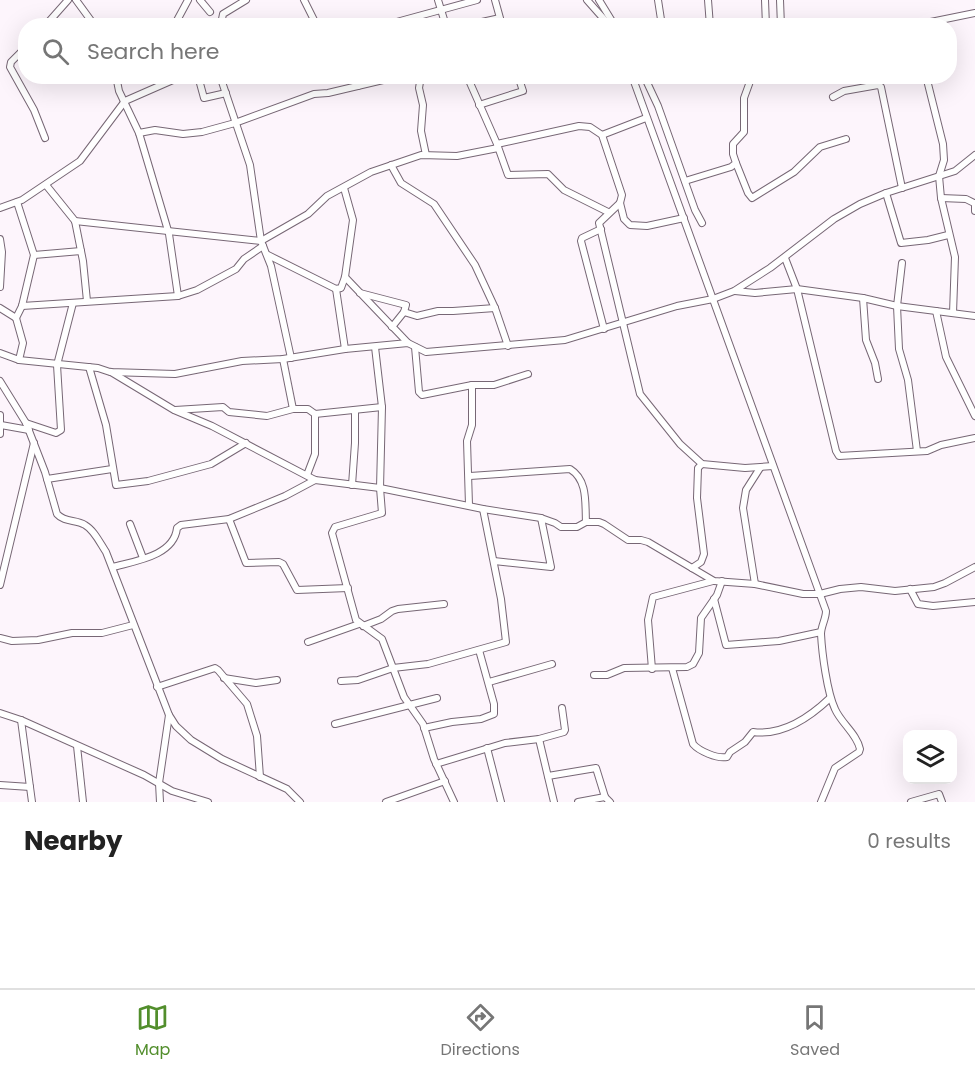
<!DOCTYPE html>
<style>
:root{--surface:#fff;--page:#f2f2f2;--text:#222;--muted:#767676;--line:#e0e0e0;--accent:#528e2c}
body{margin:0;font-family:Poppins,sans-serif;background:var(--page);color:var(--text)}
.controls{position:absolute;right:18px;bottom:18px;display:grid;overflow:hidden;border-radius:12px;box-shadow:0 6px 24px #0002}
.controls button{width:54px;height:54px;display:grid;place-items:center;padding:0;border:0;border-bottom:2px solid var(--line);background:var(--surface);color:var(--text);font:30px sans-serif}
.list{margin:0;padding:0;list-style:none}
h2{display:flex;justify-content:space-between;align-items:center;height:78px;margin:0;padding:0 24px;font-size:26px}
h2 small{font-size:20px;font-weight:400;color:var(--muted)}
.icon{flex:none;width:33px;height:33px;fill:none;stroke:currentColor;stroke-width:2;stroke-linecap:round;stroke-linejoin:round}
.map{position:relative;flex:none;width:975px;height:802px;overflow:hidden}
.search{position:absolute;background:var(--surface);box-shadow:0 6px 24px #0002;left:18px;right:18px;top:18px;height:66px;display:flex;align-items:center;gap:15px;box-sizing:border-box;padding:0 21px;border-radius:24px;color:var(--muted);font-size:22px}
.sheet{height:186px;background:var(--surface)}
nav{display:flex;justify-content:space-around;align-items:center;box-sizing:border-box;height:84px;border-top:2px solid var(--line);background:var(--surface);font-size:16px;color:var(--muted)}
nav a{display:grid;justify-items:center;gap:3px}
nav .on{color:var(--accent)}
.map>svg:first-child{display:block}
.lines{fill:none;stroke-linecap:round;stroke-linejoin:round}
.street-casing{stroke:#776775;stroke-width:8}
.street{stroke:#fff;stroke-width:6}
</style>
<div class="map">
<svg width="975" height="802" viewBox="0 0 975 802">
<rect width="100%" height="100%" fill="#fdf5fc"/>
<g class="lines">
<g class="street-casing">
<g id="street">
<path d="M76,0l19,26"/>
<path d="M200,0l10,12"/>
<path d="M304,0l13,26"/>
<path d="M438,0l8,26"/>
<path d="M587,0l23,26"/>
<path d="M599,0l16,26"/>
<path d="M658,0l4,26"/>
<path d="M708,0l2,26"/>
<path d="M765,0l1,26"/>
<path d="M780,0l1,26"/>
<path d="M916,25l59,-12"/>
<path d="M45,26l23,-26"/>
<path d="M174,26l14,-26"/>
<path d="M226,26l-4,-7 1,-5 23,-14"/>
<path d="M382,26l95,-26"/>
<path d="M464,26l36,-8 -5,-18"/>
<path d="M26,47l-15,15 -1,5 24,43 11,28"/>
<path d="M116,76l3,15 20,42 30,101 9,62"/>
<path d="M198,76l6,22 22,-5"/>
<path d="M220,76l30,89 11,76 10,25 20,92"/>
<path d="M356,76l2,10"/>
<path d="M421,76l-2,12 4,17 -2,26 5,24"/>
<path d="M467,76l30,68 11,31 40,-1 16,16 44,22"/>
<path d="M632,76l194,535c0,8 -5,15 -5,23 1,19 6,58 14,75 6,14 22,25 25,40l-1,3 -24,16 -14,34"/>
<path d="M644,76l14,30 37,104 7,13"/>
<path d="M926,76l17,68 1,16 -5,16 2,22 14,59 -2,56"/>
<path d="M833,97l11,-6 34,-6 3,2 21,101"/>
<path d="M479,105l44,-14 -5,-15"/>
<path d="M139,133l16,-3 28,4 19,-2 33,-9 79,-29 14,-1 72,-17"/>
<path d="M602,135l44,-17"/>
<path d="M497,144l82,-18 11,1 12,8 20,60 -2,8 -21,20 41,171 40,50 22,20 43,4 28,-2"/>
<path d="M736,163l12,30 4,5 42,-26 26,-25 26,-8"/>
<path d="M391,165l10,18 33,21 41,61 20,43 13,38"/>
<path d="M685,181l46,-14 5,-4 -3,-9v-10l11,-12v-34l8,-22"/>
<path d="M46,185l29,36 8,40 4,40"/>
<path d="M886,193l15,50 27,-3 20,-5"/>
<path d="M941,198l25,1 8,4"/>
<path d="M620,203l4,16 6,6 17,1 37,-8"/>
<path d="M975,203v8"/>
<path d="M0,208l22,-8 58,-39 45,-60 57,-25"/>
<path d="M75,221l186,20 47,-27 19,-18 44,-24 50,-17 36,1 41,-8"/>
<path d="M601,229l-19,9 -1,3 23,88"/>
<path d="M0,239l2,13 -2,35"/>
<path d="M34,255l47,-4"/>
<path d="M268,255l68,34"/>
<path d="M785,258l12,31 39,162 3,5 88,-5 14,-6 34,-7"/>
<path d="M902,263l-5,43 2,43 9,31 9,71"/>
<path d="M345,277l63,66"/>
<path d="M336,289l5,-1 4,-11 8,-57 -9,-32"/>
<path d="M336,289l9,60"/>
<path d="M735,291l20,2 42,-4 66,9 34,8 78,10"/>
<path d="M360,293l46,12 -2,7 -12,15"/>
<path d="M863,298l3,42 9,23 3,16"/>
<path d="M22,306l156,-10 19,-6 39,-21 8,-10 19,-13"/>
<path d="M0,308l16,10 7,25 -4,17"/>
<path d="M936,311l10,46 29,59"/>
<path d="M404,312l13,4 21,-5h15l42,-3"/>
<path d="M16,318l6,-12 12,-51 -17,-53"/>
<path d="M375,347l7,60 -2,81 2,25 -47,14 -3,6 24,87 26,19 22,58 19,27 11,35 20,43"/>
<path d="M415,347l4,45 3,3 50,-10h22l34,-11"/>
<path d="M0,353l19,7 79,8 12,4 65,2 67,-13 41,-2 62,-10 63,-6 18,9 139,-12 112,-34 36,-7 21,-8 36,-23 64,-49 26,-15 26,-11 69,-22 20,-16"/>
<path d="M283,359l10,50"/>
<path d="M89,367l17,58 10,60 32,-4 63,-17 35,-21"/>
<path d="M111,372l63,38 38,16 103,54 65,8 103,21 58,9 14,5 6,4h16l9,-5h13l5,2 24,16h13l7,2 66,39 41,3 48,10h17l20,-5 21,-2 34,4 39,-4 11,-4 30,-16"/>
<path d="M0,381l26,42 19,49 12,42c8,9 19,5 28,11 9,5 15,18 21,27l63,163 -10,68 1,19"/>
<path d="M175,410l48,-3 6,5 38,4 26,-7h15l7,5 67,-7"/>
<path d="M0,415v19"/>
<path d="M26,423l30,10 5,-3 -4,-65 16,-62"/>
<path d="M1,425l28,5"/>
<path d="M307,475l8,-21v-40"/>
<path d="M470,476l100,-7c18,11 15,34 16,53"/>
<path d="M47,479l65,-10"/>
<path d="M352,485l3,-42v-33"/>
<path d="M469,505l-2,-64 5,-16v-40"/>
<path d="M229,519l17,44 33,-1 4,2 14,26 51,-2"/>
<path d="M130,524l13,34"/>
<path d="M494,561l57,6 -10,-49"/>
<path d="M113,567c22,-6 61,-11 64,-39l4,-3 48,-6 56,-23 30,-16"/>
<path d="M692,568l9,-6 3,-8 -7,-56 1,-30 4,-4"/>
<path d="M755,584l-12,-76 3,-18 14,-22"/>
<path d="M0,585l34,-142"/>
<path d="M910,589l8,15 15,2 42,-4"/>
<path d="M714,599l12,46 53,-4 42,-9"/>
<path d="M363,626l18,-7 11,-8 6,-2 46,-5"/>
<path d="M0,638l12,3 26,-1 34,-7h30l31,-8"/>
<path d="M308,642l51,-18"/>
<path d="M672,668l21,76c6,7 24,15 34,13l3,-5 15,-10 8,-10c30,4 56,-14 77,-34"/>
<path d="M652,669l-4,-49 5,-23 60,-16"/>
<path d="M594,675h13l17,-7 63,-1 6,-3 6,-11 2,-35 16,-23 5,-14"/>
<path d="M224,678l32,5 21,-3"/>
<path d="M341,681l17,-1 35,-12 35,-4 78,-22 -5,-43 -18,-90"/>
<path d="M489,682l63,-18"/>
<path d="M157,687l58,-19 3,2 29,34 10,32 3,41"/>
<path d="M0,713l21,7 123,55 28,16 36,11"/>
<path d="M169,715l7,11 15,14 31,19 65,30 13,13"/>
<path d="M21,720l11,82"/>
<path d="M335,724l102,-26"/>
<path d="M424,728l28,-6 29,-3 13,-5v-10l-15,-54"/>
<path d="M539,739l15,63"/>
<path d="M77,746l6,56"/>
<path d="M487,748l14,54"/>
<path d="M436,764l69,-21 34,-4 25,-7 1,-2 -3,-22"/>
<path d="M548,776l48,-8 9,29 5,5"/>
<path d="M0,785l30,2"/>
<path d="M386,802l59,-21"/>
<path d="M578,802l27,-5"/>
<path d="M911,802l28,-8 3,8"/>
</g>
</g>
<use href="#street" class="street"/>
</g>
</svg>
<div class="controls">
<button><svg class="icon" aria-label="layers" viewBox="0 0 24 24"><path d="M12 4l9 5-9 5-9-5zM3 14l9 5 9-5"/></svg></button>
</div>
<div class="search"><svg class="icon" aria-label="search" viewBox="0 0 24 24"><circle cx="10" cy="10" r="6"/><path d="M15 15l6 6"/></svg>Search here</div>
</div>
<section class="sheet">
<h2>Nearby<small>0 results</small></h2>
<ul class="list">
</ul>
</section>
<nav>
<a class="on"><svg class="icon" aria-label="map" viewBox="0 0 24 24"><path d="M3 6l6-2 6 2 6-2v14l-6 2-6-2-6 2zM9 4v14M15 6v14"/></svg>Map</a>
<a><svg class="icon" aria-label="directions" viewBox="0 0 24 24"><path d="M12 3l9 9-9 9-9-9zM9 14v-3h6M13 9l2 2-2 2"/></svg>Directions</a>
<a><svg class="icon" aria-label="saved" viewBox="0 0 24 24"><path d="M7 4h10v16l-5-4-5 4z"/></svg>Saved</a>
</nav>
